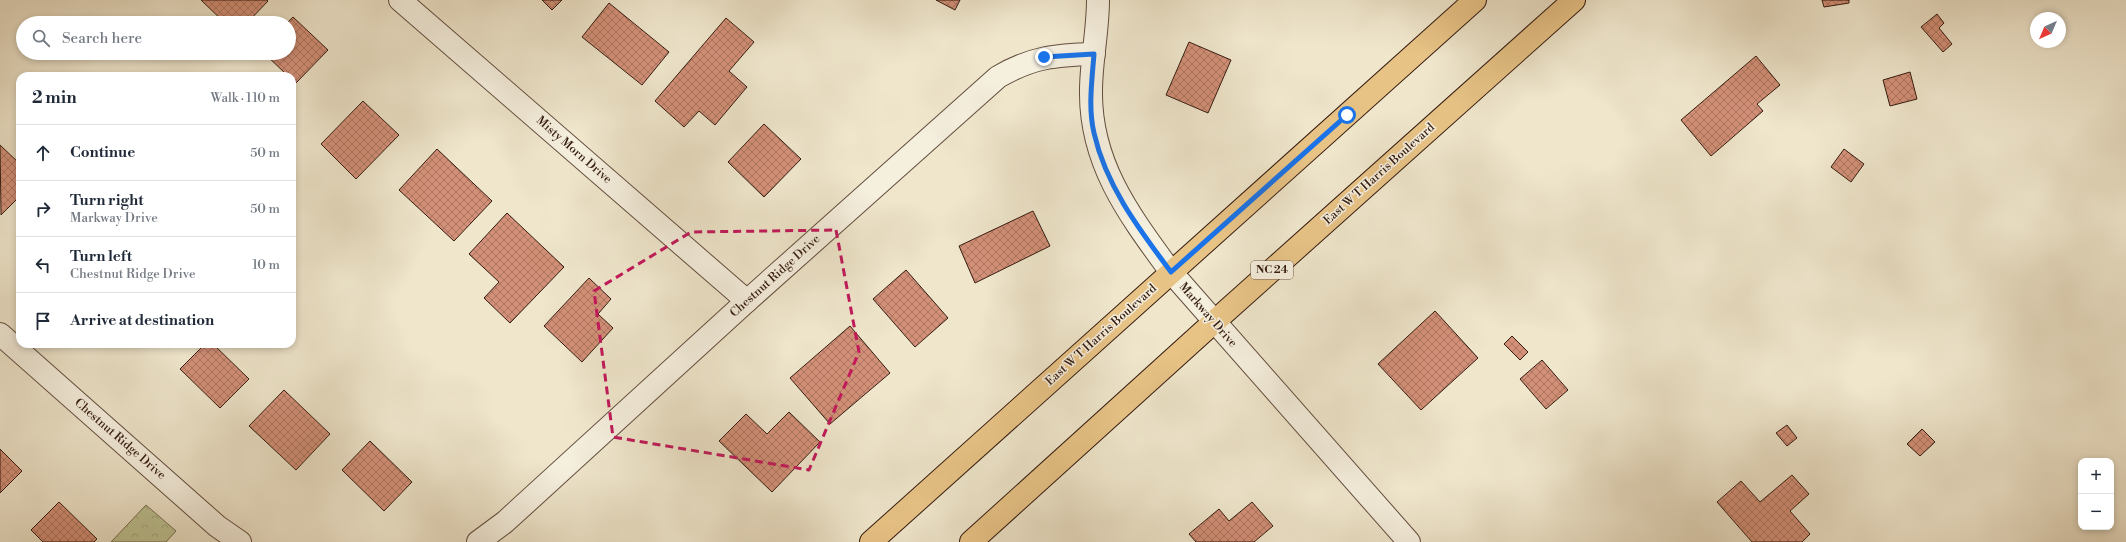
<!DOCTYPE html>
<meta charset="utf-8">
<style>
:root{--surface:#fff;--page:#f6f6f7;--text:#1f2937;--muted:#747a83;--line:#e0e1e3}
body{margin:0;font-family:"Libre Bodoni",serif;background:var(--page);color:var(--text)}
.controls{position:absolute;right:12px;bottom:12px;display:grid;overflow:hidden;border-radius:8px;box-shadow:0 2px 6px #0003}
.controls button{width:36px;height:36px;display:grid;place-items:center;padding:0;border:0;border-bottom:1px solid var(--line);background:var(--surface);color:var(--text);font:20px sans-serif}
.compass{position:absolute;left:2030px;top:12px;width:36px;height:36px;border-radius:50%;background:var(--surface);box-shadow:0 2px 6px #0003;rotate:224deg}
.stop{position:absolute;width:12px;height:12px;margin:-9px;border:3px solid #1a73e8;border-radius:50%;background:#fff}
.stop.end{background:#1a73e8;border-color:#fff;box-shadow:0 1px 4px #0008}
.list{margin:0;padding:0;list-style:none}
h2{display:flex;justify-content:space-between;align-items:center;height:52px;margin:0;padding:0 16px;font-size:17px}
h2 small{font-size:13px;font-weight:400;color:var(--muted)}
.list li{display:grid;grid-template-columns:26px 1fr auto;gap:12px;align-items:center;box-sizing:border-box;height:56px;padding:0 16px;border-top:1px solid var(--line)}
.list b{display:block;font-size:15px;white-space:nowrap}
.list p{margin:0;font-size:13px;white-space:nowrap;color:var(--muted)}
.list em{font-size:13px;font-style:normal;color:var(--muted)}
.icon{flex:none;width:22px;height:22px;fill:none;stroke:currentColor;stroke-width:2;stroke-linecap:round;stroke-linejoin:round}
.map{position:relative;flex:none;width:2126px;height:542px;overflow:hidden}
.search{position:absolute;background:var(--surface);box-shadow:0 2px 6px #0003;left:16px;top:16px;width:280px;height:44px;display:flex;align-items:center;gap:10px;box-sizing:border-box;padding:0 14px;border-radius:22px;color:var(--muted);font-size:15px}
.panel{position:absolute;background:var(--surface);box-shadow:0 2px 6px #0003;left:16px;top:72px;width:280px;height:276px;border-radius:12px}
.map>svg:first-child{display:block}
.forest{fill:url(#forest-crowns);stroke:#796f52}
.building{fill:url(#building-cross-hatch);stroke:#341b10}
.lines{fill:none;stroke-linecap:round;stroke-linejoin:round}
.street-casing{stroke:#634e3f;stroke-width:24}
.primary-casing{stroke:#341b10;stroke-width:24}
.street{stroke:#f5efde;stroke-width:22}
.primary{stroke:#e8c386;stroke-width:22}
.route{stroke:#1a73e8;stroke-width:5}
.marked{fill:none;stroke:#c2185b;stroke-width:3;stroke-dasharray:8 5;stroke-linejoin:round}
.labels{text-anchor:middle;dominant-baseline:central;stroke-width:3;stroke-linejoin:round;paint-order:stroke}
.shield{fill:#f5efde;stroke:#6e5b4e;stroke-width:1}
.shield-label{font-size:11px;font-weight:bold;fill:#341b10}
.street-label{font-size:12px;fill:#341b10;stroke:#f5efde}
</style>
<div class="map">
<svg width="2126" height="542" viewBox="0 0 2126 542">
<defs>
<pattern id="forest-crowns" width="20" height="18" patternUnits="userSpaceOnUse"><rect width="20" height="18" fill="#bec394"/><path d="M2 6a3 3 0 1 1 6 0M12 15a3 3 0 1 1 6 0" fill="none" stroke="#a4a77f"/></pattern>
<pattern id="building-cross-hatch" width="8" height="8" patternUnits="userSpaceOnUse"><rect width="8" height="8" fill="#d39078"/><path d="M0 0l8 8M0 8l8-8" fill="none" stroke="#ac7561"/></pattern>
</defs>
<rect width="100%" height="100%" fill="#efe6cc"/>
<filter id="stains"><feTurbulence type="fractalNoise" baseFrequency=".005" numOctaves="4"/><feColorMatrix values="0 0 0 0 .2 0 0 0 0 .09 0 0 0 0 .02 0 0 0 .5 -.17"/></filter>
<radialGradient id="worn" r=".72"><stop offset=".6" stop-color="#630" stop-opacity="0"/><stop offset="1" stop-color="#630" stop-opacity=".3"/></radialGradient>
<path class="forest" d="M146,505l30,26 -10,11h-55z"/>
<g class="building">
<path d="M201,0h66l1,1 -21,22h-22z"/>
<path d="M542,0h20l-10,10z"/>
<path d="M936,0h24l-5,10z"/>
<path d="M1822,0h27v3l-25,4z"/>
<path d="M609,3l60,49 -27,33 -60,-48z"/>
<path d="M1937,14l7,9 -5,5 13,16 -9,8 -22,-25z"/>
<path d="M293,17l35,33 -32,33 -4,-3v-4h-4l-24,-23h25v-30h-2z"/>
<path d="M726,18l28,24 -25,29 18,16 -32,38 -16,-14 -15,16 -29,-26z"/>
<path d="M1189,42l42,18 -23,53 -42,-18z"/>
<path d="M1756,56l24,29 -23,19 6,7 -52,45 -30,-36z"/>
<path d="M1910,72l7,27 -27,7 -7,-26z"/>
<path d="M363,101l36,34 -43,44 -35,-35z"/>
<path d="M764,124l37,35 -37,38 -36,-35z"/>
<path d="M0,145l20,19v32l-19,19z"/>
<path d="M437,149l55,52 -38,40 -55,-51z"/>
<path d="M1844,149l20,15 -13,18 -20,-15z"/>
<path d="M1033,211l17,35 -75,37 -16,-37z"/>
<path d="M507,213l57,54 -54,56 -26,-25 15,-16 -30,-28z"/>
<path d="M906,270l42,48 -33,29 -42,-48z"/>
<path d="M589,278l22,21 -13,15 15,14 -31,34 -38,-36z"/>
<path d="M1435,311l43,47 -57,52 -43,-46z"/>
<path d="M850,326l40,47 -60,51 -40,-46z"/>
<path d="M1512,336l16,16 -8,8 -16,-16z"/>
<path d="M205,344h8l36,35 -29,29 -40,-39z"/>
<path d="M1542,360l26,30 -22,19 -26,-30z"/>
<path d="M284,390l46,44 -34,36 -47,-44z"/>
<path d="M789,412l31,30 -48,50 -53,-51 27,-27 21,20z"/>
<path d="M1787,425l10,13 -10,8 -11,-13z"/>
<path d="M1922,429l13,13 -15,14 -13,-12z"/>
<path d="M370,441l42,41 -28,29 -42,-41z"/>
<path d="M0,449l22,22 -22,22z"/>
<path d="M1792,475l17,19 -19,17 20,23 -8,8h-50l-35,-40 24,-21 19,21z"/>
<path d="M59,502l38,37 -3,3h-51l-12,-12z"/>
<path d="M1252,502l21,24 -19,16h-58l-7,-8 30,-25 10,12z"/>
</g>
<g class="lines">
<g class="street-casing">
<g id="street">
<path d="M400,0l347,301"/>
<path d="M1098,0c0,31 -7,61 -7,91 -1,73 39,125 80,181l238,270"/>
<path d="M0,334l217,192 23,16"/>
<path d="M478,542l27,-20 242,-221 251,-224c34,-20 58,-22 96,-23"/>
</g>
</g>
<g class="primary-casing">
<g id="primary">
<path d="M871,542l604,-542"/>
<path d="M971,542l243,-220 360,-322"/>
</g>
</g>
<use href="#street" class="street"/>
<use href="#primary" class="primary"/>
</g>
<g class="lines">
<path class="route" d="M1044,57l50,-3c-2,26 -6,54 0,79 12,53 45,96 77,139l176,-157"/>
</g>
<path class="marked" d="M836,230l23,122 -50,118 -196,-33 -19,-146 97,-59z"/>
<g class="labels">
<rect class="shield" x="1251" y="261" width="42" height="18" rx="3"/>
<g class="shield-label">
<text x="1272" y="270">NC 24</text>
</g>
<g class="street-label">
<text transform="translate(574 150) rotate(41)">Misty Morn Drive</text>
<text transform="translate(1379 174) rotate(-42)">East W T Harris Boulevard</text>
<text transform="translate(775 276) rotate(-42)">Chestnut Ridge Drive</text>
<text transform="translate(1208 315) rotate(49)">Markway Drive</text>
<text transform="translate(1101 335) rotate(-42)">East W T Harris Boulevard</text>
<text transform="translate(120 439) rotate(41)">Chestnut Ridge Drive</text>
</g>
</g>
<rect width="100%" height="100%" filter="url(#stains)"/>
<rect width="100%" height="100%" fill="url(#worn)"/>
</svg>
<div class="controls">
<button>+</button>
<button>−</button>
</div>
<svg class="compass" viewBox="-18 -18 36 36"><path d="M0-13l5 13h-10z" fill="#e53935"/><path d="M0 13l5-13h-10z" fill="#747a83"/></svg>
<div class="stop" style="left:1347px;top:115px"></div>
<div class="stop end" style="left:1044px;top:57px"></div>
<div class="search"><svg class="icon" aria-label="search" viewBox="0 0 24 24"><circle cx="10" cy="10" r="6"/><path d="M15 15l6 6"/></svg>Search here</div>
<section class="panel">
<h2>2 min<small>Walk · 110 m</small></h2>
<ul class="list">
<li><svg class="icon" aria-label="ahead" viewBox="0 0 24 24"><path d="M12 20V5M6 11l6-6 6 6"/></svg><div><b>Continue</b></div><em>50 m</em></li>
<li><svg class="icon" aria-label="right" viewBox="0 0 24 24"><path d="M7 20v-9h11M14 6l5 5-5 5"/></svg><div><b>Turn right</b><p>Markway Drive</p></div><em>50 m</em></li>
<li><svg class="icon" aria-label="left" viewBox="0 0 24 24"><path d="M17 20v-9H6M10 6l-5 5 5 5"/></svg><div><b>Turn left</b><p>Chestnut Ridge Drive</p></div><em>10 m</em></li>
<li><svg class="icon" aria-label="arrive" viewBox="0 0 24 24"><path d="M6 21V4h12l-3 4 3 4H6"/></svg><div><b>Arrive at destination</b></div></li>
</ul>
</section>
</div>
